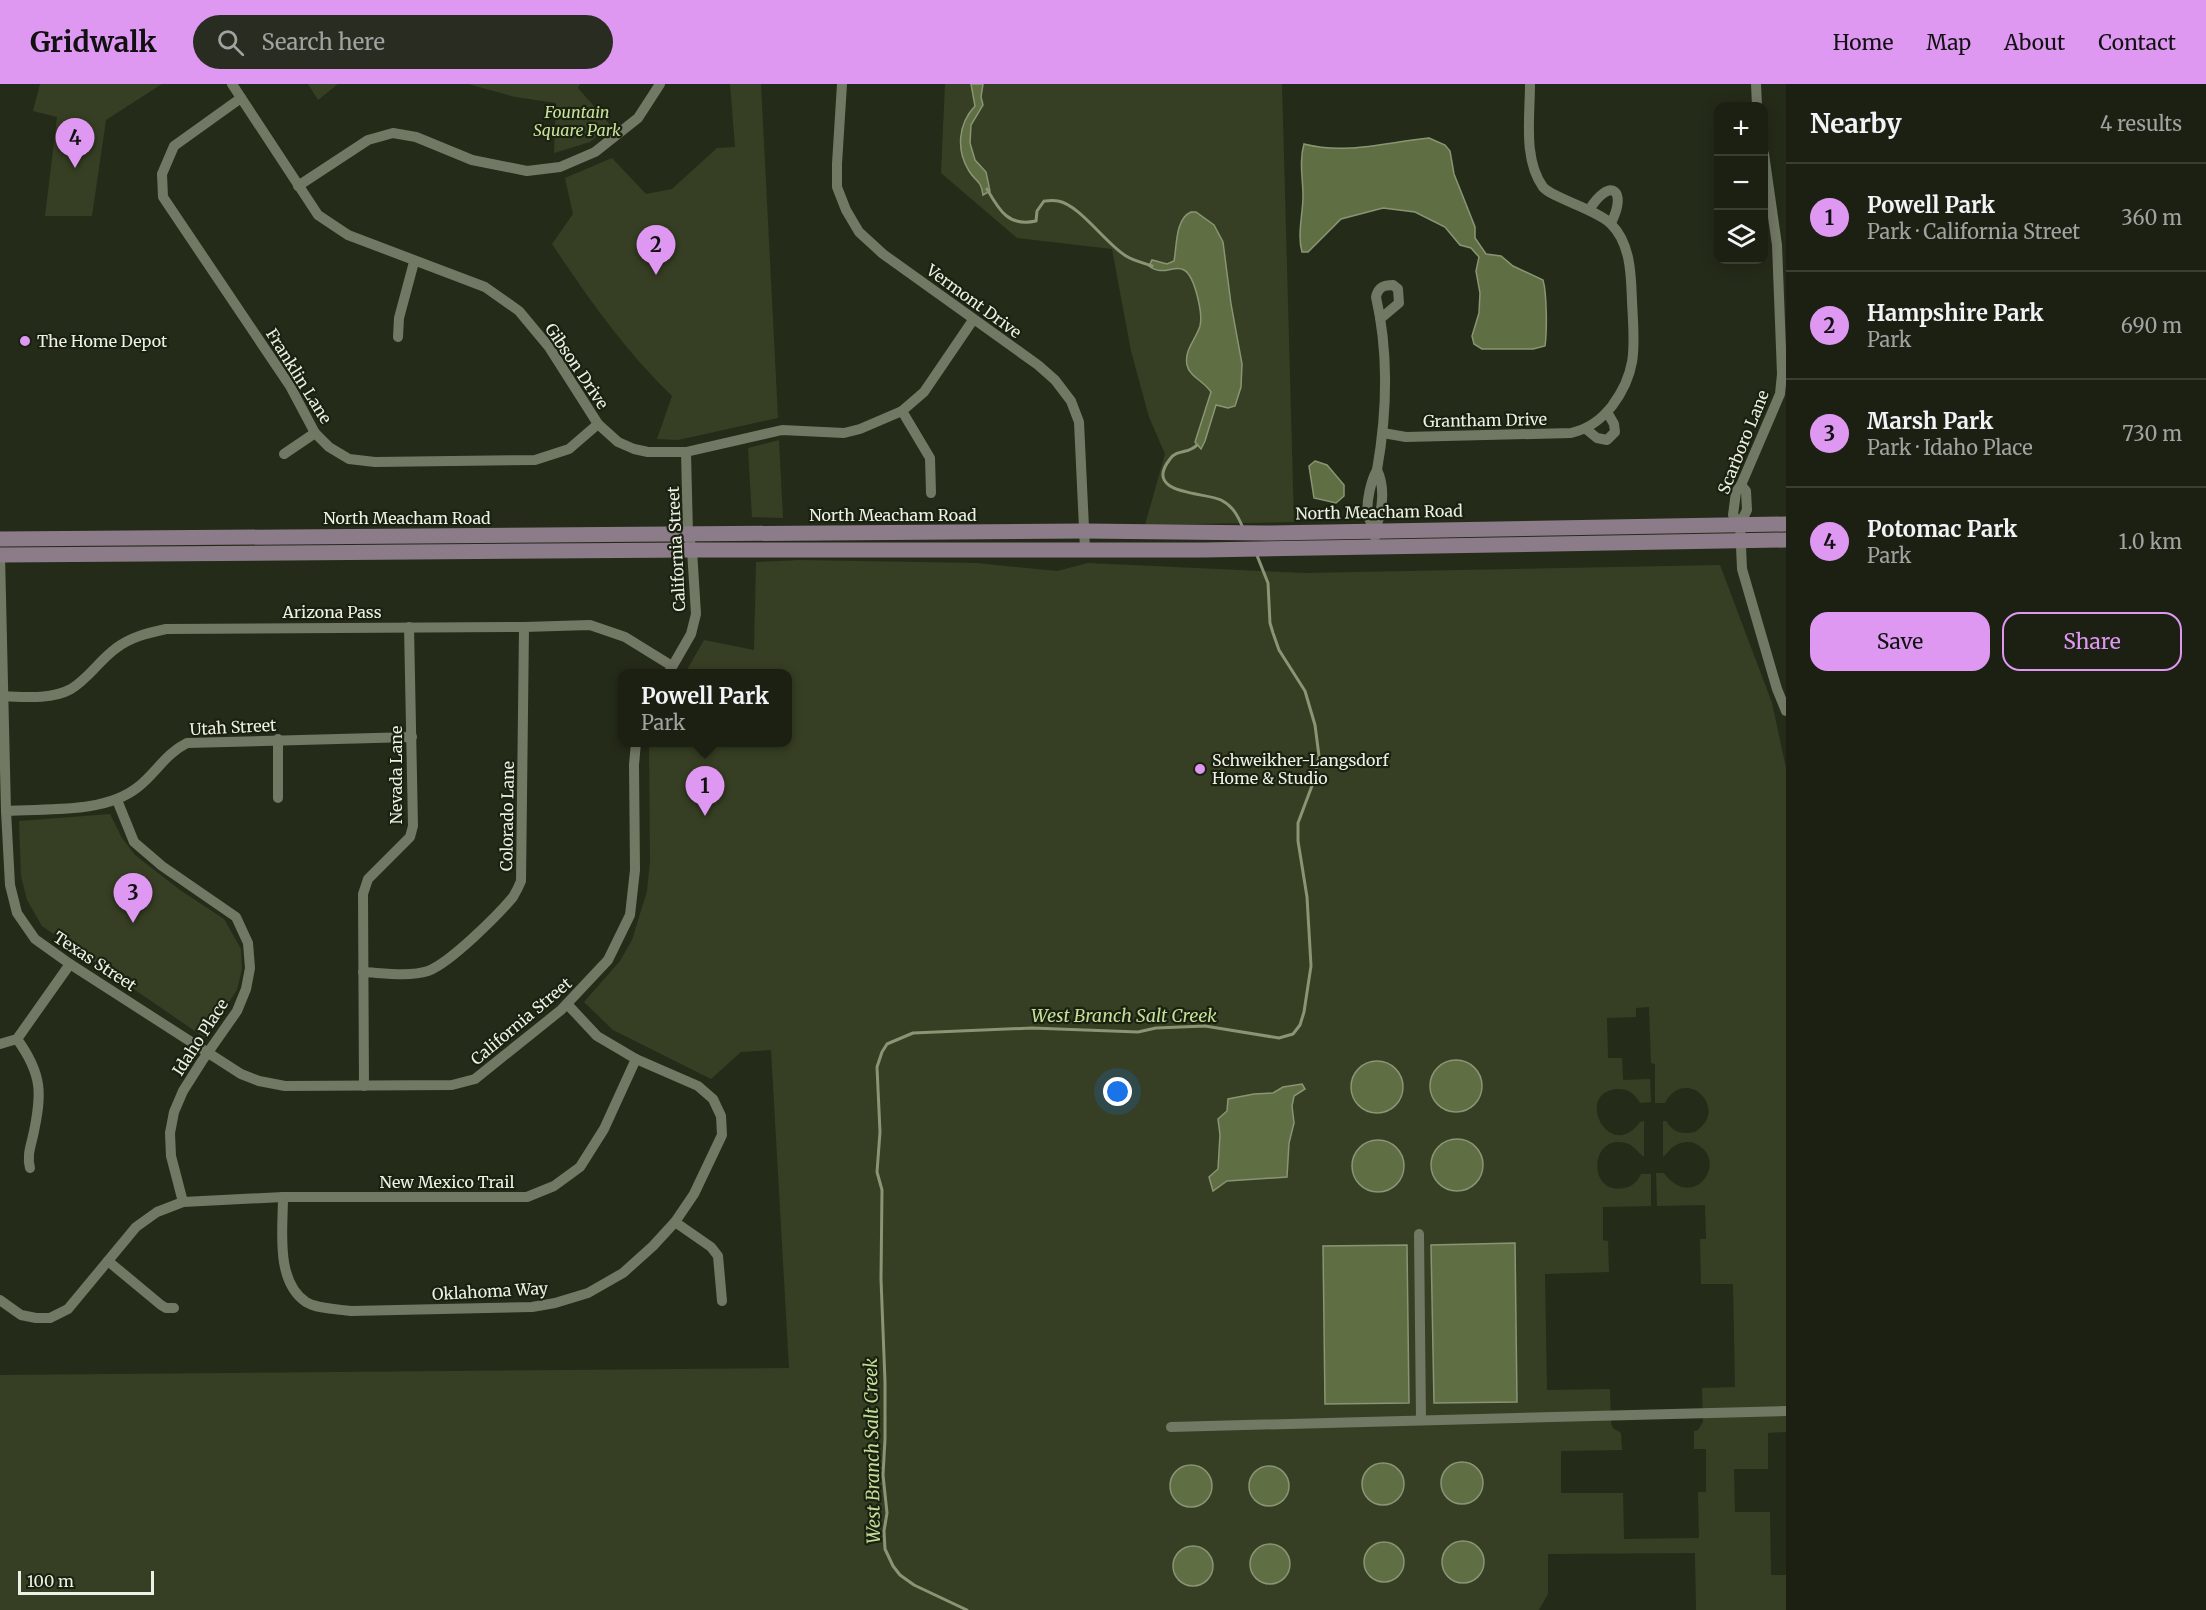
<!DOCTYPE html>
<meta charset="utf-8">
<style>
:root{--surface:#1c2013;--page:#292d21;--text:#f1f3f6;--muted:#a0a3a0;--line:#3a3e33;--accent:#de98f2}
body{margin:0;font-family:Merriweather,serif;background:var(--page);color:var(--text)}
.controls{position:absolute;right:18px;top:18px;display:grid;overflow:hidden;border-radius:12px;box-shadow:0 3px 15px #0003}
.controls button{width:54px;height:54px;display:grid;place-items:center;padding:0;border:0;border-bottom:2px solid var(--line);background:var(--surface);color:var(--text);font:30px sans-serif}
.scale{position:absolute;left:18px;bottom:15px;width:136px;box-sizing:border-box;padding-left:6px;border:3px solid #ecf1e5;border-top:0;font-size:16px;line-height:21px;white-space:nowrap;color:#ecf1e5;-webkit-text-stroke:4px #1b2110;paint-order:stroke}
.you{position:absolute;left:1118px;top:1008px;width:21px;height:21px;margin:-15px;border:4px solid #fff;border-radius:50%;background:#1a73e8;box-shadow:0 0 0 9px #1a73e833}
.badge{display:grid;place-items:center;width:39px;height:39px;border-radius:50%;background:var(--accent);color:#111;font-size:20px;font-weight:700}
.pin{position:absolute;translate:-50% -50px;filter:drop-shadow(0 2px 3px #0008)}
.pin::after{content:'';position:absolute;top:32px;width:21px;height:18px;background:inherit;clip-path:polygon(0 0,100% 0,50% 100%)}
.popup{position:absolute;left:618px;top:585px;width:174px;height:78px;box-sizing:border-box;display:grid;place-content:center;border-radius:12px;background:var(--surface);filter:drop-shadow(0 2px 4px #0005);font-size:20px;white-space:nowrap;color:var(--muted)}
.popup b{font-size:22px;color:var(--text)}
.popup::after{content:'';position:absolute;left:50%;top:100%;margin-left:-12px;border:12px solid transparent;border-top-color:var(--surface)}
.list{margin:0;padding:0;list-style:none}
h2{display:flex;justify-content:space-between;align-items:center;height:78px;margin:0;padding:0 24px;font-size:26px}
h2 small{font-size:20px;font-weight:400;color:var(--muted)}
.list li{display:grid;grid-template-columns:39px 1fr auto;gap:18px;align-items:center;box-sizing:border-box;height:108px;padding:0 24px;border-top:2px solid var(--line)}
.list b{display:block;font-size:22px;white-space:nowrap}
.list p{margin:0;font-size:20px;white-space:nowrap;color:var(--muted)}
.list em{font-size:20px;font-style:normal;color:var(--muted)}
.actions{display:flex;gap:12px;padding:18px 24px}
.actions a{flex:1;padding:14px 0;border:2px solid var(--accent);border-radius:18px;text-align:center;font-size:21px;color:var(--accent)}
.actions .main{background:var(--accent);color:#111}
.icon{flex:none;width:33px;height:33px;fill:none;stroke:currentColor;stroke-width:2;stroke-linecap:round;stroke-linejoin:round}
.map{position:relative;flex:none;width:1786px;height:1526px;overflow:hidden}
header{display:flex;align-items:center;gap:36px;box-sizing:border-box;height:84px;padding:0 30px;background:var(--accent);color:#111}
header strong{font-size:28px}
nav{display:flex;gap:33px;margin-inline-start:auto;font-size:21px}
.search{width:420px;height:54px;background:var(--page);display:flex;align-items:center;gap:15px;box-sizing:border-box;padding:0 21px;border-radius:33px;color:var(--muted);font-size:22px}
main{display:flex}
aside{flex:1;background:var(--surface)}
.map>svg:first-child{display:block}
.green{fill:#363f23;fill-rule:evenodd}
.water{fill:#5f6e43;stroke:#899574;stroke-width:1.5}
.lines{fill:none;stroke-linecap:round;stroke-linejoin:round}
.stream{stroke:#899574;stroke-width:3}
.street{stroke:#717864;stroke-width:10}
.secondary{stroke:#8c7c89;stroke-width:15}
.poi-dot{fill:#de98f2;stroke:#1b2110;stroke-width:2}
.labels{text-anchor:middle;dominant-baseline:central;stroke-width:4.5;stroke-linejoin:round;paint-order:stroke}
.park-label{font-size:16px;font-style:italic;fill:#cae29c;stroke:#1b2110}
.street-label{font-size:16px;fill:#ecf1e5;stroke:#1b2110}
.poi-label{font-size:16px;fill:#ecf1e5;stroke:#1b2110;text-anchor:start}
.water-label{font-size:18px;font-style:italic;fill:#c5de98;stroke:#1b2110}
</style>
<header>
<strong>Gridwalk</strong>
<div class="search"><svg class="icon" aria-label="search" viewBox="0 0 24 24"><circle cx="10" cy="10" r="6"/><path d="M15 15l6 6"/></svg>Search here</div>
<nav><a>Home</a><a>Map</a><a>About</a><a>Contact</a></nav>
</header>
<main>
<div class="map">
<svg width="1786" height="1526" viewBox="0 0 1786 1526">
<rect width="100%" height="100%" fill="#252b19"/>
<g class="green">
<path d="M40,0h122l-56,36 -14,96h-47l12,-99 -24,-6z"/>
<path d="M308,0h30l-20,16z"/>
<path d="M468,0h112l-2,4 33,38 -21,16 -36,11 2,-50 -41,-6z"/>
<path d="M730,0h31l17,334 -100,22 -21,-1 15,-43c-47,-45 -84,-98 -120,-152l21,-30 -8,-36 47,-20 34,36 26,-5 45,-41 18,-1z"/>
<path d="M945,0h337l12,438 -149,3 20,-71 -16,-37 -18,-66 -19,-102 -95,-11 -76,-65z"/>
<path d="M779,356l4,78 -31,-1 -4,-69z"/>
<path d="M800,476l176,3 81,8 31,-8 217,10 415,-8 52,138 14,65v664l-18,1v36h-34l1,43h35l1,63h15v35h-90l-1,-57 -147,1v40l-9,16h-1539v-235l789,-7 -18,-318 -30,2 -30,27 -98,-49 -29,-28 36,-41 12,-21 15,-49 3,-29 -1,-119 139,-1v-68l-103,-1 19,-33 50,10 2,-88zM1649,923l2,56 4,1v39h10c19,-38 67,5 30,29 -13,3 -22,0 -29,-11h-3v36c4,-3 7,-9 13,-12 7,-4 16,-4 22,0 31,18 -6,67 -34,28h-8l1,33 48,-1 1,34h-6l1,45h32l2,103 -33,1 1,34 -5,8 -4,1v18h12v43h-8l1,46 -75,1 -1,-46h-62v-42l61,-1 -1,-17 -8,-5 -2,-5 -1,-34 -63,1 -2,-116 64,-2 -1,-31 -5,-1v-33l48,-1v-32h-10c-3,7 -9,13 -17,14 -37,8 -35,-55 2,-45 8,2 12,10 18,14v-36l-4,1c-30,42 -67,-29 -23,-33 11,-1 18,5 23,14l11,-1 -1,-23 -27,1 -1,-22h-14l-1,-40 29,-1v-9zM1362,982h32l9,16 -16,29 -17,1 -18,-33zM1457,1055c53,7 14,81 -22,39l13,-38zM1378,1056l15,5 10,13 -24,35c-11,-2 -17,-5 -24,-13zM1383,1379l14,4 7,13 -42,4c2,-12 9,-19 21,-21zM1190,1380c33,5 26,47 -6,42l-7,-36zM1269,1382l13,4 7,12 -12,23c-30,6 -38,-34 -8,-39zM1482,1392c4,21 -15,33 -33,23zM1470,1458l11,9 -4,27 -14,6 -20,-15v-13zM1377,1459h13l11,7v24l-10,8 -27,-16 2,-14zM1274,1460c26,8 20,41 -8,40zM1200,1463l11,8 -29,28c-9,-9 -11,-18 -5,-29z"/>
<path d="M110,730l12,24 13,17 45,35 44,29 17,30 1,20 -5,21 -32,48 -163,-112 -15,-26 -6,-24 -2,-55z"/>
</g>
<g class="water">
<path d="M971,0h12l-2,13 2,8 -12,20 -1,18 5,17 11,12 4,19 -7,4c-2,-15 -7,-13 -14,-24 -13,-21 -11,-47 6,-65z"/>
<path d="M1429,54l16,7 5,6 4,23 21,53v11l11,16 15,2 12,10 30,14c4,14 4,52 2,66l-12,3h-51l-8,-5 -2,-8 7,-23 1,-20 -4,-22 3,-14 -8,-9 -11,-3 -15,-18 -30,-15 -32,-4 -42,11 -33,33h-6c-5,-17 1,-38 1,-56 0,-17 -4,-35 1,-52 42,11 83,-2 125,-6z"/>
<path d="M1191,128h5l18,13 9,17 8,62 11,60 -1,23 -6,19 -7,2 -12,-3 -11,36 -4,8 -6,-7 16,-50c-6,-10 -22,-16 -24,-27 -3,-15 9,-26 13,-39 3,-12 -5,-50 -16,-56 -10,-6 -21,7 -35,-4l3,-6 15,4 7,-3c3,-15 1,-42 17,-49z"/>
<path d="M1315,377l12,4 17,20v11l-8,7 -22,-5 -5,-32z"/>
<circle cx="1456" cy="1002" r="26"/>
<circle cx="1377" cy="1003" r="26"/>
<path d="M1302,1000l3,5 -11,7 -2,10 2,17 -5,20 -2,34 -60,4 -14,10 -4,-14 9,-8 2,-34 -2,-16 9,-8 1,-12 26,-5 19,-1 10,-6z"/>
<circle cx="1457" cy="1081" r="26"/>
<circle cx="1378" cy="1082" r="26"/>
<path d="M1515,1159l2,159 -83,1 -3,-158z"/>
<path d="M1407,1161l2,158 -84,1 -2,-158z"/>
<circle cx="1462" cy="1399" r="21"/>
<circle cx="1383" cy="1400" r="21"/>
<circle cx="1191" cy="1402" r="21"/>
<circle cx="1269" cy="1402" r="20"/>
<circle cx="1463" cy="1478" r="21"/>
<circle cx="1384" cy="1478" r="20"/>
<circle cx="1270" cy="1480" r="20"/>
<circle cx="1193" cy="1482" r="20"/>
</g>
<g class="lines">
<g class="stream">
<path d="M987,105c12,21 21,38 49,32l1,-10 7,-10c4,0 9,-1 14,0 22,4 47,42 68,55 8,5 18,7 26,10"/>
<path d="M1197,361c-8,9 -20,4 -27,14 -28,36 35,33 51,41 12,6 17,16 22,28"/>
<path d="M967,1526l-53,-25 -14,-10 -7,-9 -8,-17 -1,-18 3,-18 -4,-38 2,-36v-57l-4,-103 1,-89 -5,-18 3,-40 -3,-65 5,-15 5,-8 26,-11 119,-5 106,4 18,-4 49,-2 74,12 14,-4 7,-9 4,-13 7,-46 -4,-69 -9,-56v-18l15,-40 6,-27 -4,-31 -10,-34 -26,-41 -6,-17 -3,-10 -2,-40 -12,-30"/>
</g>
<g class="street">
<path d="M232,0l86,131 30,20 137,52 34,24 30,36 49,77 20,18 16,7 14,3h38l96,-22 62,3 16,-4 42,-18 22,-19 49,-72"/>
<path d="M842,0l-5,80v23l9,23 13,22 24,22 155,111 17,15 16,21 8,21 6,127"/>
<path d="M1756,0l1,22"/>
<path d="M241,14l-67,48 -12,28 1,23 127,189 25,47 14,14 20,12 26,3 160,-2 34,-11 29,-25"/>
<path d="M298,102l70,-46 25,-7 23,4 56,23 55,11 33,-4 35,-15 43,-34 22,-34"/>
<path d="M1589,126c21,-34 39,-20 22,13"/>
<path d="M398,253l1,-19 15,-56"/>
<path d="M902,327l28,47 1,35"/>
<path d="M1586,345l11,9 10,2 8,-8 -1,-8 -7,-12"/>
<path d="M1383,349l23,4 165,-4c17,-4 29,-12 41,-27 27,-36 22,-62 20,-105 -1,-26 -1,-57 -21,-77 -13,-14 -59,-26 -68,-37 -20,-28 -13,-70 -13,-103"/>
<path d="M284,370l31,-21"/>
<path d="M1377,386c10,-57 12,-116 -1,-173 2,-10 8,-12 17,-12l5,4 1,14 -19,16"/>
<path d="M1741,401l5,6 1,19 -7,14 2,45 35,120 9,22"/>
<path d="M1740,440l-7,-9 3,-23 5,-7 39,-91 2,-20 -5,-129 -13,-91"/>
<path d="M1375,446c7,-18 11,-42 2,-60 -6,10 -11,32 -9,44 1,8 7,14 7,23"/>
<path d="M0,471l6,256 4,74 7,28 18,26 35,25 171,110 18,7 26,5 167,-1 23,-6 86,-69 47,-50 22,-45 5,-45 -1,-105 2,-23"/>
<path d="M668,590l23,-40 5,-20 -4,-64 -4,-16 -2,-82"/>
<path d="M2,612c22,1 49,4 69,-7 17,-10 28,-28 44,-40 15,-12 33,-16 51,-20l358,-2 66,-2 35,12 47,29"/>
<path d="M278,714v-59"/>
<path d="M117,716l17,42 28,24 74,51 12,26 2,25 -4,21 -9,22 -35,50 -19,30 -9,21 -4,21 1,23 12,46"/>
<path d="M6,727c42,-3 98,3 132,-24 19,-15 27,-33 49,-44l225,-6"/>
<path d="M363,888c20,1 46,5 65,-1 22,-8 70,-56 85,-74 3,-5 6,-11 8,-16l3,-254"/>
<path d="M17,955c26,36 25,55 16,97 -3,12 -6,21 -3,32"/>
<path d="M0,960l17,-5 53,-75"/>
<path d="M364,1002l-1,-192 5,-15 42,-42 3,-11 -4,-199"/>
<path d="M283,1113c0,32 -8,84 23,105 11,7 32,7 45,9l181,-4 23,-4 33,-10 35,-20 30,-27 22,-24 19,-28 28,-59 -1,-19 -8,-17 -15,-13 -62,-27 -39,-23 -29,-31"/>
<path d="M675,1138l36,25 7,9 4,45"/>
<path d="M1419,1150l2,186"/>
<path d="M108,1177l53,44 5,3h8"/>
<path d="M0,1216l21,15 15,3h14l18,-9 68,-82 21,-15 26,-10 100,-5h244l27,-11 26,-19 24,-38 32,-70"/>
<path d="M1171,1343l615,-16"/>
</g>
<g class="secondary">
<path d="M0,455l1084,-8 181,2 521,-9"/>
<path d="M0,471l692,-5h512l582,-10"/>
</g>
</g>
<g class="poi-dot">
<circle cx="25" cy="257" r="6"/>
<circle cx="1200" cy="685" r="6"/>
</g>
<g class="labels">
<g class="park-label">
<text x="577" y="28">Fountain<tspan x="577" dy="18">Square Park</tspan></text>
</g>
<g class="street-label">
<text transform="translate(974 217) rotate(36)">Vermont Drive</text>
<text transform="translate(577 282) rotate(56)">Gibson Drive</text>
<text transform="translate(299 292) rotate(58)">Franklin Lane</text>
<text transform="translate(1485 336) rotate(-1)">Grantham Drive</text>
<text transform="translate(1743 358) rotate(-68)">Scarboro Lane</text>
<text transform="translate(1379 428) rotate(-1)">North Meacham Road</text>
<text x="893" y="431">North Meacham Road</text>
<text x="407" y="434">North Meacham Road</text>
<text transform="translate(676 465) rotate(-93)">California Street</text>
<text x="332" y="528">Arizona Pass</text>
<text transform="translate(233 643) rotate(-3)">Utah Street</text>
<text transform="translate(396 691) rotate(-90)">Nevada Lane</text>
<text transform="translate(507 732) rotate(-89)">Colorado Lane</text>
<text transform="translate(95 877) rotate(33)">Texas Street</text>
<text transform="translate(521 937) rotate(-40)">California Street</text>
<text transform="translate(200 953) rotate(-57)">Idaho Place</text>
<text x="447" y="1098">New Mexico Trail</text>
<text transform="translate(490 1207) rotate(-3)">Oklahoma Way</text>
</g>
<g class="poi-label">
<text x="37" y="257">The Home Depot</text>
<text x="1212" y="676">Schweikher-Langsdorf<tspan x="1212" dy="18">Home &amp; Studio</tspan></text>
</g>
<g class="water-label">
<text x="1124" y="931">West Branch Salt Creek</text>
<text transform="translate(872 1367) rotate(-91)">West Branch Salt Creek</text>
</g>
</g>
</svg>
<div class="controls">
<button>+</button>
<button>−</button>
<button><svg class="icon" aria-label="layers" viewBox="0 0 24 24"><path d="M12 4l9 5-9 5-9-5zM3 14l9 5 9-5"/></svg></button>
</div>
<div class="scale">100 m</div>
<div class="you"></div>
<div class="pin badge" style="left:705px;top:732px">1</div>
<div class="popup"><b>Powell Park</b>Park</div>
<div class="pin badge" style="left:656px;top:191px">2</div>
<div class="pin badge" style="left:133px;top:839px">3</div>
<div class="pin badge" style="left:75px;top:84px">4</div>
</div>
<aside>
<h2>Nearby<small>4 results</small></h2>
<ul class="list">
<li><span class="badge">1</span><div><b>Powell Park</b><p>Park · California Street</p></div><em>360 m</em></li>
<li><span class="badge">2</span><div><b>Hampshire Park</b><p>Park</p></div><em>690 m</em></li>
<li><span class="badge">3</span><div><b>Marsh Park</b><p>Park · Idaho Place</p></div><em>730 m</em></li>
<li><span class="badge">4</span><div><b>Potomac Park</b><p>Park</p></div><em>1.0 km</em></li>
</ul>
<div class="actions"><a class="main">Save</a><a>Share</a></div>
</aside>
</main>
